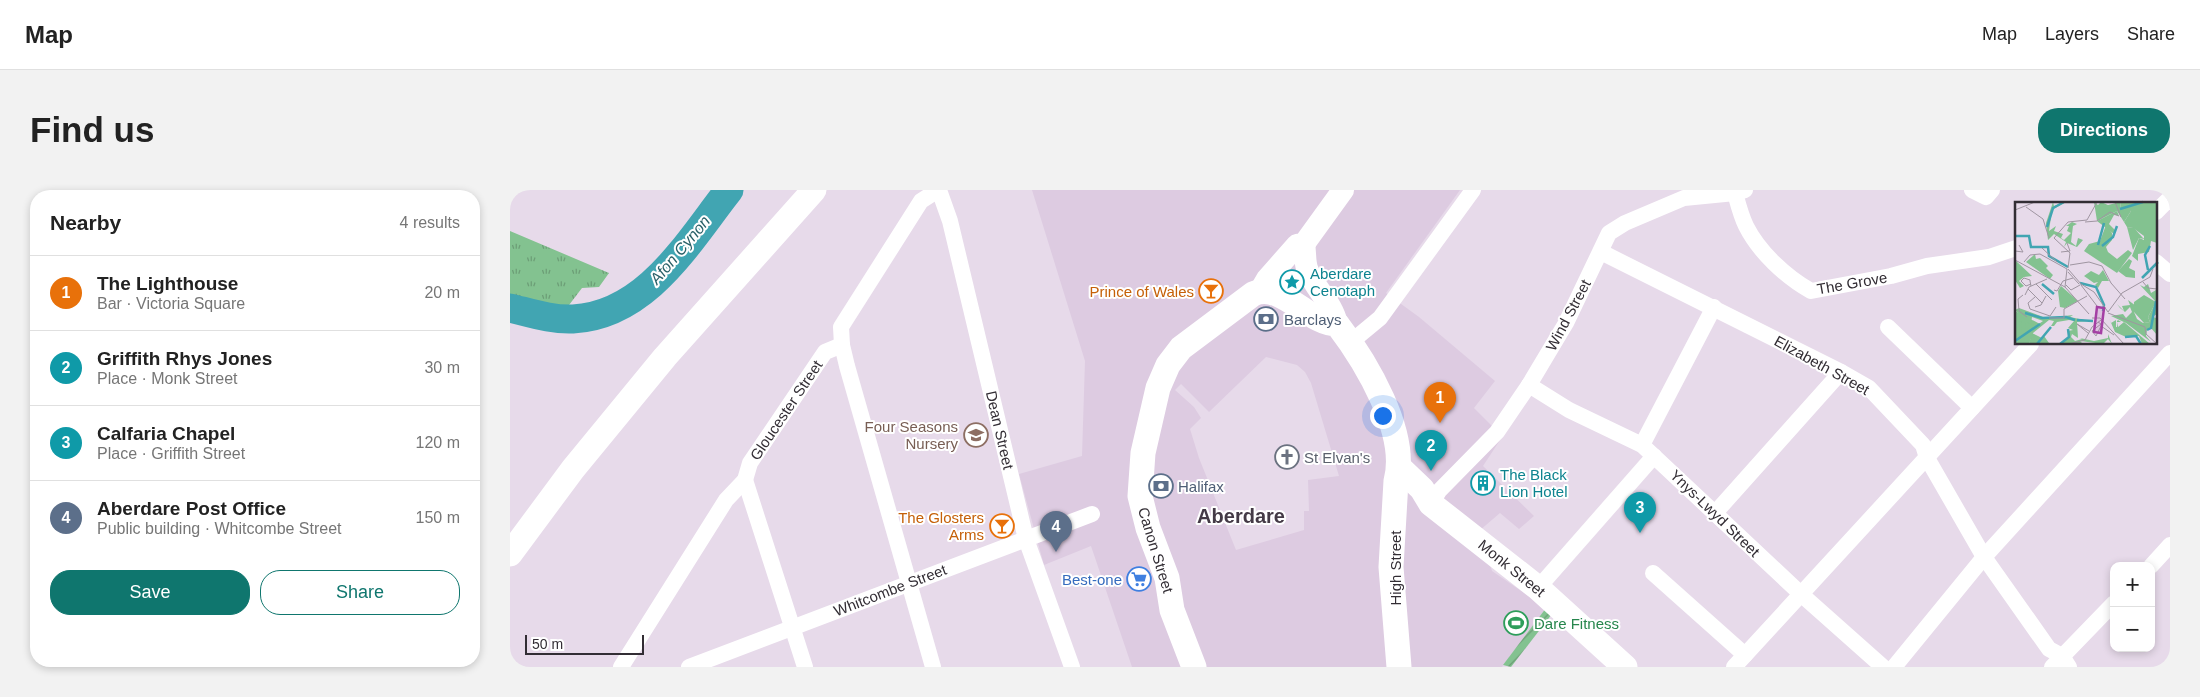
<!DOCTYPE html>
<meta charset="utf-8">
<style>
:root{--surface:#fff;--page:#f2f2f2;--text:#222;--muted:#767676;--line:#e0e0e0;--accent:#0f766e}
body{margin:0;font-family:Arial,sans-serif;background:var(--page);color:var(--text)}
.controls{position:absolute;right:15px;bottom:15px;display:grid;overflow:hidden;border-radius:10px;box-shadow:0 2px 8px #0003}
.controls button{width:45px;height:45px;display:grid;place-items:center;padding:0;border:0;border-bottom:1px solid var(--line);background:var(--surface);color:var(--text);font:25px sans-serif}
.scale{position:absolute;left:15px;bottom:12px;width:119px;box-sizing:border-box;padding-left:5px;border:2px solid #322d34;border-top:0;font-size:14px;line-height:18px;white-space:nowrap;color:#322d34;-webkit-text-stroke:4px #fff;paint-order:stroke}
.you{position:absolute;left:872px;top:225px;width:18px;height:18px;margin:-12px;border:4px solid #fff;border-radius:50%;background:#1a73e8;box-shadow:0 0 0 8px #1a73e833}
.badge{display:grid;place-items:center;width:32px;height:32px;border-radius:50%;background:var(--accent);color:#fff;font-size:16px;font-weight:700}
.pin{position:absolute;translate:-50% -41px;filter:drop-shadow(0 1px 2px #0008)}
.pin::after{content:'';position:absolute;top:26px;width:18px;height:15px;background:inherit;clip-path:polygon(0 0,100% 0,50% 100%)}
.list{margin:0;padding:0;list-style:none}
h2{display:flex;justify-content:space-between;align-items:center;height:65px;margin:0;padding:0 20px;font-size:21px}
h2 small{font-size:16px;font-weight:400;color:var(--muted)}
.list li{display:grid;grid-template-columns:32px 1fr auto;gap:15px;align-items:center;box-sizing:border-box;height:75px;padding:0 20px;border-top:1px solid var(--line)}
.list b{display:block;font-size:19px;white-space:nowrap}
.list p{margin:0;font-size:16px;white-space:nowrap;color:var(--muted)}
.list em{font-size:16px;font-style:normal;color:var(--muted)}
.actions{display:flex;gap:10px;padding:15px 20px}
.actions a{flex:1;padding:11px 0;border:1px solid var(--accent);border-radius:20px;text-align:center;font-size:18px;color:var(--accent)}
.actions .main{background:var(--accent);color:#fff}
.map{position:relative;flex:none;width:1660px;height:477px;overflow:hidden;border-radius:20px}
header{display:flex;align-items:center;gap:30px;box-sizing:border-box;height:70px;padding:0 25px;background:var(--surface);border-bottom:1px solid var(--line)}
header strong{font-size:24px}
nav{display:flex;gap:28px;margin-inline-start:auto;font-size:18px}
.intro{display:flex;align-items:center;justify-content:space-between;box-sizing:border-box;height:120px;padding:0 30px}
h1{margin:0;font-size:35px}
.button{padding:12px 22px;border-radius:20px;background:var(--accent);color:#fff;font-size:18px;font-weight:700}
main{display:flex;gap:30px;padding:0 30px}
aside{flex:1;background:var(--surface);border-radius:20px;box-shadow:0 2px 8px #0003}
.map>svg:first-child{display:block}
.built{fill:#ddcbe1;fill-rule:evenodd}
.grass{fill:url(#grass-tufts)}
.garden{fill:url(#garden-furrows)}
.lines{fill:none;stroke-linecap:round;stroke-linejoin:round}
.river{stroke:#41a5b2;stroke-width:29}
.minor{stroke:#fff;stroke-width:16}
.secondary{stroke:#fff;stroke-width:22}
.primary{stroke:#fff;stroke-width:25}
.labels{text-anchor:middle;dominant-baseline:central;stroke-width:4;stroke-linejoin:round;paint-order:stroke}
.culture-label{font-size:15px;fill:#0d838f;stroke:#fff;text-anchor:start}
.street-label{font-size:15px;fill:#322d34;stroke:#fff}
.food-label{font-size:15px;fill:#c56008;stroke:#fff;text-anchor:end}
.service-label{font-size:15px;fill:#4e5e75;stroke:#fff;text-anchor:start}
.education-label{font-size:15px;fill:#785e54;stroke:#fff;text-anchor:end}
.worship-label{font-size:15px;fill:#5b616d;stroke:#fff;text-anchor:start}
.shop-label{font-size:15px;fill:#366cbe;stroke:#fff;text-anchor:end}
.leisure-label{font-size:15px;fill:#27864d;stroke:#fff;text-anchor:start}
.water-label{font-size:16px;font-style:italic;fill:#296068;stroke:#fff}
.district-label{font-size:20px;font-weight:bold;fill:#443a46;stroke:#fff}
.inset-river{fill:none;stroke:#41a5b2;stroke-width:2.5}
.inset-road{fill:none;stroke:#9f95a1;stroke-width:1}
.view{fill:#a43fa4;fill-opacity:0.15;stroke:#a43fa4;stroke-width:2.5}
.inset-edge{fill:none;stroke:#322d34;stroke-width:2.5}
</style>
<header>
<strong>Map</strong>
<nav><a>Map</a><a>Layers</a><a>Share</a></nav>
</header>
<div class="intro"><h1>Find us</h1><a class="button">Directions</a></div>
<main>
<aside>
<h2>Nearby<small>4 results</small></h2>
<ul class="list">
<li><span class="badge" style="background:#e8710a">1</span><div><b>The Lighthouse</b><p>Bar · Victoria Square</p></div><em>20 m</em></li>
<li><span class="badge" style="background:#0f9aa8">2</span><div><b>Griffith Rhys Jones</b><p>Place · Monk Street</p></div><em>30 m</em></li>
<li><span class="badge" style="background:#0f9aa8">3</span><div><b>Calfaria Chapel</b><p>Place · Griffith Street</p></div><em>120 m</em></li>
<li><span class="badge" style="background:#5c6f8a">4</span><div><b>Aberdare Post Office</b><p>Public building · Whitcombe Street</p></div><em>150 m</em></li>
</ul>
<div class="actions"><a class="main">Save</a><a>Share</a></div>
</aside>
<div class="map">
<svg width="1660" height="477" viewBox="0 0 1660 477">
<defs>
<pattern id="grass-tufts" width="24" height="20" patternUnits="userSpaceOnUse" patternTransform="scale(1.25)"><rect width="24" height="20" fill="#83c290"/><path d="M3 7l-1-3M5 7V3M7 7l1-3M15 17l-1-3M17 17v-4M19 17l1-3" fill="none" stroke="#6c9e76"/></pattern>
<pattern id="garden-furrows" width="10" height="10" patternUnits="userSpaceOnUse" patternTransform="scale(1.25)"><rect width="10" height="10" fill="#83c290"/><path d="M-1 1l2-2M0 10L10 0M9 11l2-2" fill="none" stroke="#6c9e76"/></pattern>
</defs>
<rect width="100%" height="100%" fill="#e7daea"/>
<path class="built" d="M522,0h428l-74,103 33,24 76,64 -21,27 19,19 11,7 -21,32 51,50 -15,13 -19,-16 -21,18 13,40 54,37 -44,59h-370l-41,-121 -47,19 -25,-91 63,-18 3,-95zM756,167l31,8 8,7 6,11 28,93 -31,4 1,31h-5v19l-68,20 -37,-92 -9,-29 11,-11 -7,-11 -19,-17 6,-6 28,28z"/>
<path class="grass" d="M0,41l99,42 -10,14 -17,1 -16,21 -26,-3 -30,-11z"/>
<path class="garden" d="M1036,418l6,6 -41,53 -8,-2z"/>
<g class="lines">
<path class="river" d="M0,118c21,5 42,12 63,11 74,-4 115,-77 156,-129"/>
<g class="minor">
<path d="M429,0l11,31 76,318 46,128"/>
<path d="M1462,0l14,7 6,-7"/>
<path d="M1225,3c3,11 6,23 11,33 13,26 40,51 65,65l80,-15 36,-10 62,-9 27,-9"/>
<path d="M1646,22l14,-14"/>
<path d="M1091,62l240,120 28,16 54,57 4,13 57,99 65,92 13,7 7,11"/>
<path d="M1646,72l14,12"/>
<path d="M1378,137l84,81"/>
<path d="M841,152l29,-24 93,-128"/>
<path d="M1019,195l40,25 73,35 160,150 81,72"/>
<path d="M1132,255l72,-138"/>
<path d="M235,290l60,187"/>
<path d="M921,314l8,-13 58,-59 32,-47 37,-62 43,-90 16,-10 59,-25 51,-5 10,-3"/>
<path d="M1205,323l126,-141"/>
<path d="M1641,376l19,-21"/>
<path d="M1143,383l92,82"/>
<path d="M1028,398l116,-132"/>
<path d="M111,477l105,-167 19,-20 5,-17 75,-111 17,-7"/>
<path d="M179,477l403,-153"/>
<path d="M423,477l-86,-301 -5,-21 -1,-18 80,-126 17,-11"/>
<path d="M1224,477l297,-323"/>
<path d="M1384,477l90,-110 186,-204"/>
<path d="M1542,477l62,-64"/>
</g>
<g class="secondary">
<path d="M794,54c2,10 0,18 4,27 8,19 25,33 29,53"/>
<path d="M750,101l7,-12 30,-34 7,-1 39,-54"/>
</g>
<g class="primary">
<path d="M890,278l22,21 9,15 107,84 87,79"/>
<path d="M0,364l63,-85 92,-112 149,-167"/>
<path d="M684,477l-22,-57 -5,-32 -19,-50 -8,-32 3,-43 15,-65 10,-23 13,-17 72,-54c29,-13 55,30 84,30 29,38 72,109 59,157l-5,86 8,100"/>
</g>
</g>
<defs>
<g id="sight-ring" transform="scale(1.25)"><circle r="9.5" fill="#fff" stroke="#0f9aa8" stroke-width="1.5"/><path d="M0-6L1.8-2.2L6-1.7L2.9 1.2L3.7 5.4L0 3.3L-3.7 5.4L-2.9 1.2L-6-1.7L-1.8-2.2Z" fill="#0f9aa8"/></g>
<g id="bar-ring" transform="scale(1.25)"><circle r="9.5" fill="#fff" stroke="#e8710a" stroke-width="1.5"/><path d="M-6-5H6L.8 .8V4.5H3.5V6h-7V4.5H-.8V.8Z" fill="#e8710a"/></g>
<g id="bank-ring" transform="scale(1.25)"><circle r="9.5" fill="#fff" stroke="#5c6f8a" stroke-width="1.5"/><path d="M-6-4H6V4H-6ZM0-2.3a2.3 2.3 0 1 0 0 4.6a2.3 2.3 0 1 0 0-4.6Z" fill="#5c6f8a"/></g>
<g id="school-ring" transform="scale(1.25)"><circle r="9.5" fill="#fff" stroke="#8d6e63" stroke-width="1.5"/><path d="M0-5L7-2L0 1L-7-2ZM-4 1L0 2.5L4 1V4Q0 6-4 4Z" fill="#8d6e63"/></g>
<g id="church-ring" transform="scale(1.25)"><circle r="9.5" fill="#fff" stroke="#6b7280" stroke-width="1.5"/><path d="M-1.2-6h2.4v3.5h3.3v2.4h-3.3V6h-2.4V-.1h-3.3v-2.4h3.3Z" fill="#6b7280"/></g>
<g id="building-ring" transform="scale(1.25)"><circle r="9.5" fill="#fff" stroke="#0f9aa8" stroke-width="1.5"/><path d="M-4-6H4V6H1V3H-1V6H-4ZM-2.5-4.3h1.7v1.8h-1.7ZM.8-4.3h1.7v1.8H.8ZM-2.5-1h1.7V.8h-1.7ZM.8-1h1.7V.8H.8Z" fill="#0f9aa8"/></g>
<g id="supermarket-ring" transform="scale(1.25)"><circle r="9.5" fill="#fff" stroke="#3f7fe0" stroke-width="1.5"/><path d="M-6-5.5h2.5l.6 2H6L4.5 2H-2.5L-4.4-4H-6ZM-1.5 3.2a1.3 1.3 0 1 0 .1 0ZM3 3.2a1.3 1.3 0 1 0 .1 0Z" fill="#3f7fe0"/></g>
<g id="stadium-ring" transform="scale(1.25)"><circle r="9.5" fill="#fff" stroke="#2e9e5b" stroke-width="1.5"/><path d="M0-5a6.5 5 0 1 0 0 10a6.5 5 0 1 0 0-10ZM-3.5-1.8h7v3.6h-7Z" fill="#2e9e5b"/></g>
</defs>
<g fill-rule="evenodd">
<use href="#sight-ring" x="782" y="92"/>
<use href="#bar-ring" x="701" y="101"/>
<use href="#bank-ring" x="756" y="129"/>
<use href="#school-ring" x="466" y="245"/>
<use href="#church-ring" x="777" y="267"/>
<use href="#building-ring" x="973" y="293"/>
<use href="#bank-ring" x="651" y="296"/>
<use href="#bar-ring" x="492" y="336"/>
<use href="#supermarket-ring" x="629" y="389"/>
<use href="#stadium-ring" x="1006" y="433"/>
</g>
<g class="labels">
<g class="culture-label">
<text x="800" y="83">Aberdare<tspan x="800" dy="17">Cenotaph</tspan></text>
<text x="990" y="284">The Black<tspan x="990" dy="17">Lion Hotel</tspan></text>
</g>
<g class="street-label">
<text transform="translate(1342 93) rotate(-10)">The Grove</text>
<text transform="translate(1058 125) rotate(-62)">Wind Street</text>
<text transform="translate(1312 175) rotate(29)">Elizabeth Street</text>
<text transform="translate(276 220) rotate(-56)">Gloucester Street</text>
<text transform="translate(490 240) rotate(77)">Dean Street</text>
<text transform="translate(1205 323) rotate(44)">Ynys-Lwyd Street</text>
<text transform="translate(646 360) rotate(73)">Canon Street</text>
<text transform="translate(885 378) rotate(-90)">High Street</text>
<text transform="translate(1002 378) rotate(39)">Monk Street</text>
<text transform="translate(380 400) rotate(-21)">Whitcombe Street</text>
</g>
<g class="food-label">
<text x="684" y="101">Prince of Wales</text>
<text x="474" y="327">The Glosters<tspan x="474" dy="17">Arms</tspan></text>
</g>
<g class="service-label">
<text x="774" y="129">Barclays</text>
<text x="668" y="296">Halifax</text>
</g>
<g class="education-label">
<text x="448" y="236">Four Seasons<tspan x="448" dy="17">Nursery</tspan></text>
</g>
<g class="worship-label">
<text x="794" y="267">St Elvan's</text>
</g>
<g class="shop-label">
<text x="612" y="389">Best-one</text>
</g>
<g class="leisure-label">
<text x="1024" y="433">Dare Fitness</text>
</g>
<g class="water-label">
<text transform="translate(170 60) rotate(-50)">Afon Cynon</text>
</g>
<g class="district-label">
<text x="731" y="326">Aberdare</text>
</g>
</g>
<g transform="translate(1505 12)">
<rect width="142" height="142" fill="#e7daea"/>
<path d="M105,0h37v41l-6,-2 -2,11 -11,2v7l-6,-5 7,-18 5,2v-4l-11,-8 -6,-1 -3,-5 7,-11 -5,-4 -5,2zM102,9l2,5 -5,-1 -5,9 6,6 -1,4 -17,-13zM114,57l3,2 -3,7 6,3v7l-9,-1 -8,-6zM0,58l17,16 -8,1 -5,4 5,5 -4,2 -5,-8zM88,68l6,11h-7l-4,7 -3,-3 3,-3 -4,1 -10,-7 7,-5 8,4zM46,84l17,15 -13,7 -5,-1 -2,-16zM129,93l12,7 -8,15 2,5 -6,1 -10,-11v-10zM0,109l25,13 -25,17zM94,116l2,5 5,-3v7h1v-6l1,-1 3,2h-4l1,5 6,-5 26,22h-8l-3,-8 -13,1 -11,-5zM17,131l10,5 2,-2 5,7 8,1h-28z" fill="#83c290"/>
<path d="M38,0l1,4 12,-4 -14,8 -3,21 7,-5 -2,5 9,3 -2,4 3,2 7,-7 -4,-2 2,-5h-3l6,-4 5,2 -4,2 -2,16 5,4 2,-8 5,2 -6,7 -10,-4 -3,4 2,-5 -12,-8 -6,6 -2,-17zM79,0l4,3 3,-3 7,3 12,-3 1,7 9,-2 1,4 -7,11 -7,-11 -20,10zM91,23l6,8v7l-6,7 2,5 9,7 11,-9 4,3 -15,20 -33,-22 5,-7 11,-3zM112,25l7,1 9,10 7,2 -11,-2 -6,12zM141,80l1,32 -5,3 5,1v17l-6,-7 -4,2 -1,6 5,6 -25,-19 -15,-7 12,-2 3,4 6,-6 -2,-5 -5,5 -5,-4 -3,-4 7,7 -2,-5 8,-1 -2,-5 8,6 -2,6 3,7 6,4 7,-1 -2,-5 8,-15 -16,-17 4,2 4,-3 3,9 5,-3zM4,106l27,10 27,-3 -3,2 19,4 -12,1 1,16 -6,-4 -1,3 4,4 7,-2 -2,-1 14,3 14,-3v-4l4,10 -4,-5 -5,5 -23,-3 3,3h-23l9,-7 -1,-6 5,-1 -5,-2 6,-7 -5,-1 -12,2 -3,4h-3l3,-5 -5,-1 -16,13 -4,11h-14v-4l28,-19 -11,-4 -1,7 -5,-2 -1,9h-4l1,-11 -2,3 -5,-8 3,-2 -3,-3z" fill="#83c290"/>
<path d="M20,52l1,5 4,-1 8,8 -2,2 7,7 -3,4 -24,-17z" fill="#83c290"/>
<path class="inset-river" d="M105,7l23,-7M32,25l6,-19 11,-6M0,34h14l2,11h17l1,9 19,11M83,43l6,-22M87,44l11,-9 4,-11M133,68l-3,-15 5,-9M127,76l16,-16M65,81l16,4 8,18 -1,6M27,82l12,10M10,111l17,5 24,-1 9,3M62,118l16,1M132,128l4,-2 5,-27M110,135l11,-1 5,8M0,139l25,-17M22,142l14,-17M45,142l9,-7 -1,-8"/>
<path class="inset-road" d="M100,0l6,15M11,5l17,12 6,19M0,8l20,-8M70,20l12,-1 13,-9 9,4M27,46l15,14M0,49l8,1 -4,-7M46,50l9,-1 -3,-8M0,58l50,27 24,27M9,60l6,-7 10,-1 27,15M55,63l19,-3 13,4 9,17 14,16M53,66l2,-15 -16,-15 14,-16 19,-2 10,-18M53,67l13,15M53,70l11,12M128,80l5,6 9,1M16,82l-5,2 -5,-5 3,-3 6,2v1l1,5M21,82l16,16M66,82l13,8 14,20M51,83l5,5 9,-5M66,83l16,21M50,85l2,-18M13,87l14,14M39,88l3,1 6,-10 10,-3M8,93l-5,4 1,12 8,6M10,93l4,-8 18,-8M20,95l-7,6 2,6 20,7 6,-9M20,105l6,-2 5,-9M93,110l14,-19 28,-16 3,-8M93,111l37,14 1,7 11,10M34,116h15v-9l23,-13M77,116h8l24,26M83,120l3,2v2l-5,10 -4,-5 9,-7M86,124l13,9M73,131l-11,-9 12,7M54,142l16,-4 7,-13 9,-7"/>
<path class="view" d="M82,105l7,1 -3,25 -7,-1z"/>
<rect width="142" height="142" class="inset-edge"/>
</g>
</svg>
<div class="controls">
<button>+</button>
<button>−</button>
</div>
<div class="scale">50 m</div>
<div class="you"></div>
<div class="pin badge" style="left:930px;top:233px;background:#e8710a">1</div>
<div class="pin badge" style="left:921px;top:281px;background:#0f9aa8">2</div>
<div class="pin badge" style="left:1130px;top:343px;background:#0f9aa8">3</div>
<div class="pin badge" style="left:546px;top:362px;background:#5c6f8a">4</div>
</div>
</main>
